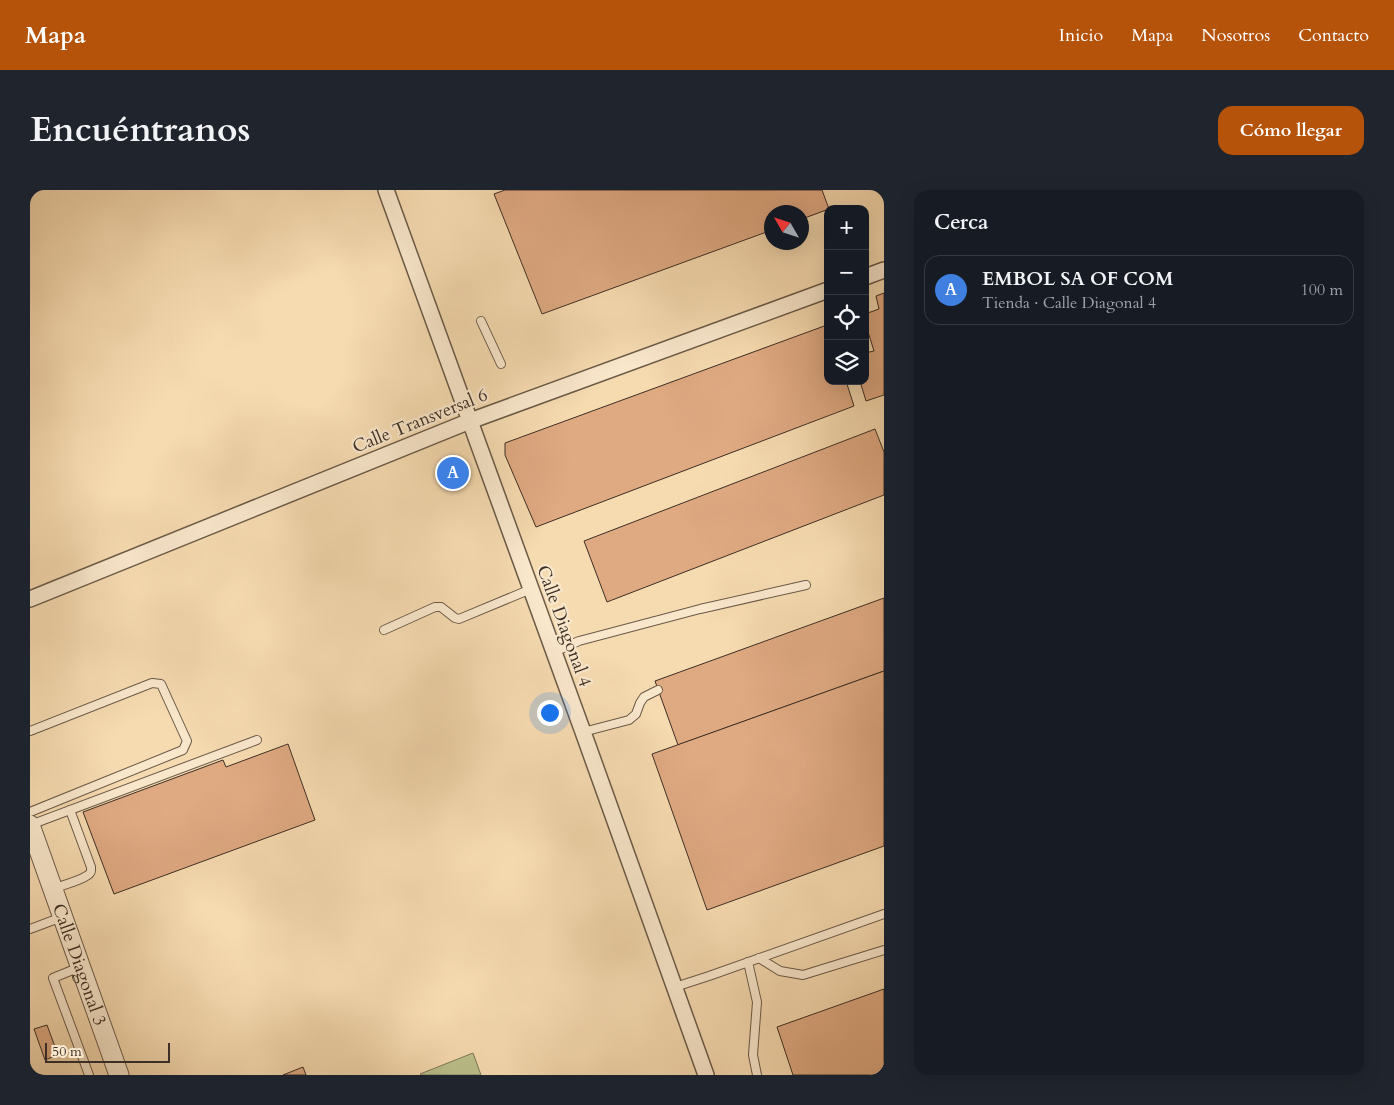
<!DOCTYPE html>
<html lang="es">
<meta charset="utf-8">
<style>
:root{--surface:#171b24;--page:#20242c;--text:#f1f3f6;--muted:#9ea1a6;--line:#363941;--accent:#b45309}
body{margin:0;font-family:Cardo,serif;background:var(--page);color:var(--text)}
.controls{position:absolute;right:15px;top:15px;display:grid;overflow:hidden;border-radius:10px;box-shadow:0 5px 20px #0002}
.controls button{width:45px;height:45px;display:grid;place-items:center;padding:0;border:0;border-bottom:1px solid var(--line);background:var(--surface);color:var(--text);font:25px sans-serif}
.compass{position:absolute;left:734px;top:15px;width:45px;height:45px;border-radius:50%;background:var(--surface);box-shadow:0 5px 20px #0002;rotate:309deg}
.scale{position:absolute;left:15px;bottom:12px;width:125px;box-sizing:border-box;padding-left:5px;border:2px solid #3d2f25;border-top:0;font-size:14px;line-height:18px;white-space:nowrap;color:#3d2f25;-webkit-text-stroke:4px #f9e7cc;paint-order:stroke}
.you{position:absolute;left:519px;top:522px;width:18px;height:18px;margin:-12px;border:4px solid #fff;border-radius:50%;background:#1a73e8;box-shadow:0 0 0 8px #1a73e833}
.badge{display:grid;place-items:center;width:32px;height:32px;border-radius:50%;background:var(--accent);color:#fff;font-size:16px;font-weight:700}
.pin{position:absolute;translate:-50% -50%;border:2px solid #fff;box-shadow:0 1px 5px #0006}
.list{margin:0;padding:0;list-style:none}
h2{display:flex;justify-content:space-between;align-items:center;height:65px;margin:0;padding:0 20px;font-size:21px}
h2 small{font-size:16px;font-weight:400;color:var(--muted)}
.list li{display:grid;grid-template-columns:32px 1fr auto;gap:15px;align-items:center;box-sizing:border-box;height:70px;margin:0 10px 10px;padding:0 10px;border:1px solid var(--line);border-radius:15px}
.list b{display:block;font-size:19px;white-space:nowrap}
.list p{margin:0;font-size:16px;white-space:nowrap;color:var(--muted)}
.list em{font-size:16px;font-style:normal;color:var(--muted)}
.icon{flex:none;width:28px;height:28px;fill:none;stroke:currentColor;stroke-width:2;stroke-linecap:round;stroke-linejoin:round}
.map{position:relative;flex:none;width:854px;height:885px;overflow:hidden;border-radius:15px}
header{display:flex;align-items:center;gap:30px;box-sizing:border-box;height:70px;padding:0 25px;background:var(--accent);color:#fff}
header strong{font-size:24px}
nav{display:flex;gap:28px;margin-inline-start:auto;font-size:18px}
.intro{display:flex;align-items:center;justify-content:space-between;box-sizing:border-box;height:120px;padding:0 30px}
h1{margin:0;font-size:35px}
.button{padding:12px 22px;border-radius:15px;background:var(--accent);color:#fff;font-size:18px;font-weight:700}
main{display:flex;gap:30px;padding:0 30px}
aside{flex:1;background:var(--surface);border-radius:15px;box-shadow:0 5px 20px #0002}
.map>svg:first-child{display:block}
.green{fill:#bbc08c;stroke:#7c7858}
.building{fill:#dfa982;stroke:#3d2f25}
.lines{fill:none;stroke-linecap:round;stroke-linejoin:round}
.service-casing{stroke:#6b5a48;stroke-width:10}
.minor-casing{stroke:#6b5a48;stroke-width:18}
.tertiary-casing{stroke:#6b5a48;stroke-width:21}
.service{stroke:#f9e7cc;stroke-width:8}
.minor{stroke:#f9e7cc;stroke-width:15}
.tertiary{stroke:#f9e7cc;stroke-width:19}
.labels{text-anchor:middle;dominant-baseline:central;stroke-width:4.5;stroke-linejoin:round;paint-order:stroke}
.street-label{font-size:18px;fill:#3d2f25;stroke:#f9e7cc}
</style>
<header>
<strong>Mapa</strong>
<nav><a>Inicio</a><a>Mapa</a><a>Nosotros</a><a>Contacto</a></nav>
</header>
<div class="intro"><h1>Encuéntranos</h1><a class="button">Cómo llegar</a></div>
<main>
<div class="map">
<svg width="854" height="885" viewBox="0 0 854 885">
<rect width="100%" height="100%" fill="#f6dab0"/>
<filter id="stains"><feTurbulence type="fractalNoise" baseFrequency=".004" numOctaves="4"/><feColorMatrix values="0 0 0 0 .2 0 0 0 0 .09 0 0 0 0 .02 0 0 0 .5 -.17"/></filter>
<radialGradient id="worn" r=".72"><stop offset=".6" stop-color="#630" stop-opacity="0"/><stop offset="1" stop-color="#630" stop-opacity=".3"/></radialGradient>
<path class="green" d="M443,863l8,22h-60l-1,-1z"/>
<g class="building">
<path d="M475,0h317l7,19 -27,10v-7h-30v18l-230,84 -48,-120z"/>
<path d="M854,103v102l-18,6 -6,-20h5v-28l9,-2 -9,-29v-8l14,-5 -3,-13z"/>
<path d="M797,135l1,56h18l8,25 -318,121 -31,-72v-12z"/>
<path d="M845,239l9,23v43l-277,107 -23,-61z"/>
<path d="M854,408v73l-206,74 -23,-64z"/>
<path d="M854,481v175l-177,64 -55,-156z"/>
<path d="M258,554l27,76 -201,74 -31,-82 140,-52 3,7z"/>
<path d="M854,799v86h-91l-16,-48z"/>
<path d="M17,835l11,30 -13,5 -11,-31z"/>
<path d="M273,877l3,8h-23z"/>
</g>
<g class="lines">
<g class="service-casing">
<g id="service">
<path d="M451,131l20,43"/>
<path d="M354,440l51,-23h6l14,11 4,1 72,-30"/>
<path d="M524,462l25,-11 121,-32 106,-24"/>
<path d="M0,541l122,-48 9,1 26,57 -4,9 -153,62"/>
<path d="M553,542l46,-12 7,-6 4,-11 4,-6 14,-7"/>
<path d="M0,635l227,-85"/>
<path d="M22,699c11,-4 28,-8 36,-14 4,-3 3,-4 3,-8l-21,-57"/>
<path d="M0,739l32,-12"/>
<path d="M729,768l21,13 23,4 81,-25"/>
<path d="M718,772l9,40 -4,53 4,20"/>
<path d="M50,777l-27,11 36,97"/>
<path d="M645,797l34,-11 175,-62"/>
</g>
</g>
<g class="minor-casing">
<g id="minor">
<path d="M356,0l197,542 123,343"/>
<path d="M835,87l19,-7"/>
<path d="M0,409l440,-178 358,-131"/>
</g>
</g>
<g class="tertiary-casing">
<g id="tertiary">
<path id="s1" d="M0,635l89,250"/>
</g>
</g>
<use href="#service" class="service"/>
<use href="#minor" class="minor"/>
<use href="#tertiary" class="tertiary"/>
</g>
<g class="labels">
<g class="street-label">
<text transform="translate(390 231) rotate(-22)">Calle Transversal 6</text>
<text transform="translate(534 436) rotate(70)">Calle Diagonal 4</text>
<text stroke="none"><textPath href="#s1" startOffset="148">Calle Diagonal 3</textPath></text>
</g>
</g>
<rect width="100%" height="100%" filter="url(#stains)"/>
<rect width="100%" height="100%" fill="url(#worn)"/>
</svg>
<div class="controls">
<button>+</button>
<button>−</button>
<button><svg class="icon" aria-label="locate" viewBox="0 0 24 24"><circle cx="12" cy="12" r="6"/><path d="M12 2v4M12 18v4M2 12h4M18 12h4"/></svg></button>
<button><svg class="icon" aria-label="layers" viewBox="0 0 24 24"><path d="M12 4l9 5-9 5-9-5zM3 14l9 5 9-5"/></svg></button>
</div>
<svg class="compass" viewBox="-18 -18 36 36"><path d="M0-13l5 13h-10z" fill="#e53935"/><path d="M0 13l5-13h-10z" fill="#9ea1a6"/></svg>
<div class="scale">50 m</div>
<div class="you"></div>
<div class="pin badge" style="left:423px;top:283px;background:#3f7fe0">A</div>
</div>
<aside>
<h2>Cerca<small></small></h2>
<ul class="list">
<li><span class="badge" style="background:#3f7fe0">A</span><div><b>EMBOL SA OF COM</b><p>Tienda · Calle Diagonal 4</p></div><em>100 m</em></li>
</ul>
</aside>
</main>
